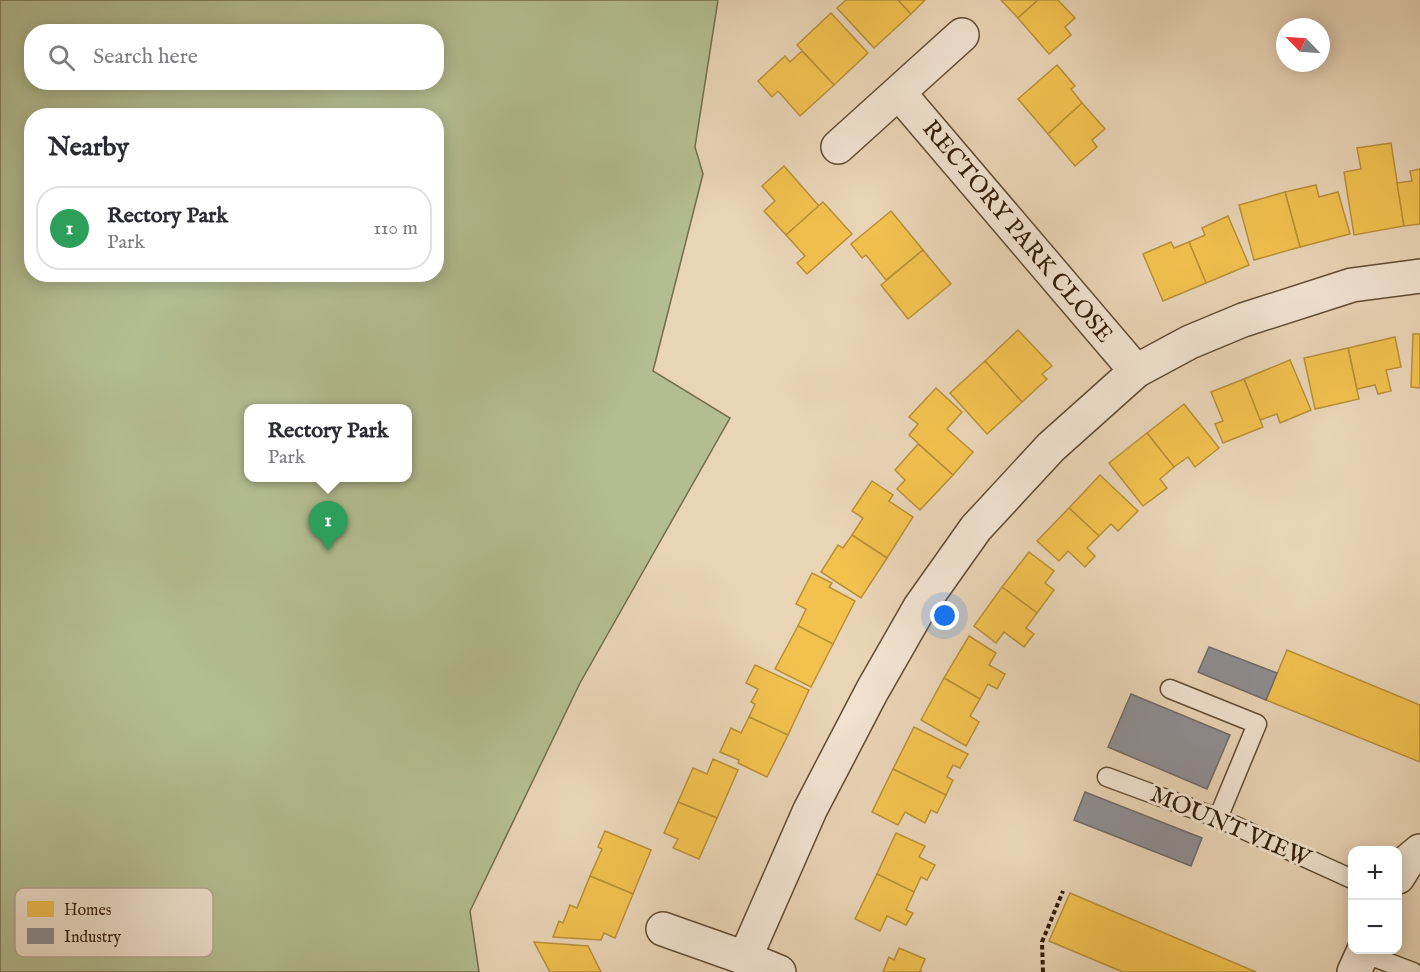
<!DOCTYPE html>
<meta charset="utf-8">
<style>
:root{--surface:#fff;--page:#f7f7f7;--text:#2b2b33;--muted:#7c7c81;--line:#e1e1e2;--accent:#8f2418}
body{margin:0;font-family:"IM FELL English",serif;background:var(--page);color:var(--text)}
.controls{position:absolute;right:18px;bottom:18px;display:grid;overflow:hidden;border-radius:12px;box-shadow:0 3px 15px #0003}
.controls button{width:54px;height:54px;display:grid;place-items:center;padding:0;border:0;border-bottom:2px solid var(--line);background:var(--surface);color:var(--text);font:30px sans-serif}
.compass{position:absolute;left:1276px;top:18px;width:54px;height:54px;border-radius:50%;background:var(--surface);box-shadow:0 3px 15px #0003;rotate:295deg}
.you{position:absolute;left:945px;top:616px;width:21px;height:21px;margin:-15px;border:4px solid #fff;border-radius:50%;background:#1a73e8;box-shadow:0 0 0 9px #1a73e833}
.badge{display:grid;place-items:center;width:39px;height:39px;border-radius:50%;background:var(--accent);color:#fff;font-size:20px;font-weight:700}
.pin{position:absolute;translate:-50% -50px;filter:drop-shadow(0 2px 3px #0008)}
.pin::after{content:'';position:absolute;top:32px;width:21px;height:18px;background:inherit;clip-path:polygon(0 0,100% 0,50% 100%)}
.popup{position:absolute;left:244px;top:404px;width:168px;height:78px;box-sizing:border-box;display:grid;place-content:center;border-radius:12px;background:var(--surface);filter:drop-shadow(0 2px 4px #0005);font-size:20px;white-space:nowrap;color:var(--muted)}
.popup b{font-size:22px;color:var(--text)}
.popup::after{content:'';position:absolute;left:50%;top:100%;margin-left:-12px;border:12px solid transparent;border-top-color:var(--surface)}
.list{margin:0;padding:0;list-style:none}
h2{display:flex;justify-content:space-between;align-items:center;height:78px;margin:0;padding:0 24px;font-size:26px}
h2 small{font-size:20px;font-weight:400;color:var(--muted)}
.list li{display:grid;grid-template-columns:39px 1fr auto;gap:18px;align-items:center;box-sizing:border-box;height:84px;margin:0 12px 12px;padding:0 12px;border:2px solid var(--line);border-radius:24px}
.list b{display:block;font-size:22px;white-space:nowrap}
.list p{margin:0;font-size:20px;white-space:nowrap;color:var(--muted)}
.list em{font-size:20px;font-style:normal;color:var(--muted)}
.icon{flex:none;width:33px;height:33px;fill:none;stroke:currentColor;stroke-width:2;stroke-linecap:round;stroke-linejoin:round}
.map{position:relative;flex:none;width:1420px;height:972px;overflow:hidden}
.search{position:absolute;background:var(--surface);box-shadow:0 3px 15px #0003;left:24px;top:24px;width:420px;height:66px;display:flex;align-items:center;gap:15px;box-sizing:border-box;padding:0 21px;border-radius:24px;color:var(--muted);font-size:22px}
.panel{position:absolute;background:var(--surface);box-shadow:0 3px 15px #0003;left:24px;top:108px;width:420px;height:174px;border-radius:24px}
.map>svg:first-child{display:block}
.green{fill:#b3bd91;stroke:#736d4c;stroke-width:1.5;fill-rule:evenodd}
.homes{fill:#f2c14e;stroke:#b99038;stroke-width:1.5}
.industry{fill:#8d8d92;stroke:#726b68;stroke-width:1.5}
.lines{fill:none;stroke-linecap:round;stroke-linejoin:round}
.lane-casing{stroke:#604b32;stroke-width:21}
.street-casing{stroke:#604b32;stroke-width:36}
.path{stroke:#331d06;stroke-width:4;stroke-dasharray:4.5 3;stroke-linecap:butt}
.lane{stroke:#f1e3d0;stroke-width:18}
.street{stroke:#f1e3d0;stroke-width:33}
.labels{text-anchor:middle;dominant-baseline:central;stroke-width:6;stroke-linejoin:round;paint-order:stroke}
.street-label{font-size:24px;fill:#331d06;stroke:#f1e3d0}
.key{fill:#f1e3d0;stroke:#b8a893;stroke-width:1.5}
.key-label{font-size:16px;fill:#331d06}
</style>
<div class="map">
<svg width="1420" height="972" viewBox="0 0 1420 972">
<rect width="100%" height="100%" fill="#e9d4b6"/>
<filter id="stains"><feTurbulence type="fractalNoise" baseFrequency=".00333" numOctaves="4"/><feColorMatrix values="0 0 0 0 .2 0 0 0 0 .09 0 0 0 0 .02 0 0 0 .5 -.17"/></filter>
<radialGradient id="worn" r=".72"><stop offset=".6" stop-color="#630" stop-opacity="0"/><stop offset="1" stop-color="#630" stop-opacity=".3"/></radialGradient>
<path class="green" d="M0,0h718l-23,147 8,27 -50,197 77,47 -150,265 -110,228 9,61h-479zM32,32h404v50h-404zM32,116h404v158h-404zM248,408h159v70h-159z"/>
<g class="homes">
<path d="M846,0h52l13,14 -37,34 -37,-40z"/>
<path d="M898,0h27l-14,14z"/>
<path d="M1001,0h37l-20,18z"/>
<path d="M1038,0h20l17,18 -10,9 6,8 -22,19 -31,-36z"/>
<path d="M831,13l37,40 -34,32 -37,-40z"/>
<path d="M802,51l32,34 -34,31 -22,-25 -6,6 -14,-16 27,-25 5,6z"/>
<path d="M1057,65l18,21 -4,3 11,14 -34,31 -30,-35z"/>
<path d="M1082,103l23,26 -13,11 5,7 -22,19 -27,-32z"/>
<path d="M1391,143l13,83 -50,9 -10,-63 17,-3 -4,-21z"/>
<path d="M784,166l35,40 -33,29 -22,-24 11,-10 -13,-15z"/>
<path d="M1420,169v55l-16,2 -7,-43 15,-2 -2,-10z"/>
<path d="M1316,185l3,12 19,-5 12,42 -50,13 -15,-55z"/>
<path d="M1285,192l15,55 -46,13 -15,-55z"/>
<path d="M823,202l29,32 -45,40 -10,-11 8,-7 -19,-21z"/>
<path d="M891,211l32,39 -37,30 -20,-25 -4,3 -11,-14z"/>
<path d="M1228,216l21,49 -43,18 -17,-41 16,-7 -3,-7z"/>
<path d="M1171,242l3,6 15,-6 17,41 -43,18 -20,-47z"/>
<path d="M923,250l28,34 -43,35 -27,-34z"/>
<path d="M1018,330l34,36 -10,8 5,5 -25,23 -37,-41z"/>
<path d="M1413,334h7v54l-9,-1z"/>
<path d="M1395,337l6,30 -15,3 5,21 -13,3 -3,-9 -18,4 -9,-41z"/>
<path d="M1348,348l11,51 -44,10 -11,-51z"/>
<path d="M1290,360l21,50 -31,13 -3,-9 -17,6 -16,-41z"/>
<path d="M985,361l37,41 -35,32 -37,-41z"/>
<path d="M1244,379l19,48 -40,16 -8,-19 8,-3 -12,-29z"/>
<path d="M936,388l26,24 -15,17 26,23 -20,23 -44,-40 9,-11 -9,-7z"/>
<path d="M1184,404l35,44 -24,19 -7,-10 -14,10 -27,-34z"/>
<path d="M1147,433l27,34 -14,12 7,9 -24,18 -34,-43z"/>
<path d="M918,444l35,31 -33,35 -23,-21 8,-9 -10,-10z"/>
<path d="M1100,475l38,36 -20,20 -7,-7 -12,12 -30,-28z"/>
<path d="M872,481l21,14 -4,6 24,16 -26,41 -35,-23 11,-17 -11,-7z"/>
<path d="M1069,508l30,28 -12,12 8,8 -10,11 -17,-16 -9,10 -22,-20z"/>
<path d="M852,535l35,23 -26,40 -40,-26 17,-27 5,3z"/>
<path d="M1029,552l25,19 -9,12 9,7 -17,23 -35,-26z"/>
<path d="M812,573l20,10 -3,4 26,14 -22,43 -35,-18 8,-17 -10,-5z"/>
<path d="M1002,587l35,26 -11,15 8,6 -10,13 -20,-15 -8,11 -22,-17z"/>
<path d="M798,626l35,18 -22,43 -36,-18z"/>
<path d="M969,636l27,17 -7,12 16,9 -8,15 -9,-5 -8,15 -36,-21z"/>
<path d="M1287,650l133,55v57l-154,-62z"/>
<path d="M755,665l54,25 -21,45 -39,-18 6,-13 -4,-2 7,-13 -12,-6z"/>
<path d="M944,678l36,21 -10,17 9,6 -13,24 -45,-26z"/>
<path d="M749,717l39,18 -21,42 -29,-14 1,-3 -19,-8 11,-24 10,5z"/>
<path d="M914,727l54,27 -8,14 -7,-3 -6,12 6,3 -7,15 -53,-26z"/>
<path d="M713,759l25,11 -21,48 -39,-16 15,-34 14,6z"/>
<path d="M893,769l53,26 -9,18 -6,-3 -6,13 -20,-11 -7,13 -26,-13z"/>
<path d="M678,802l39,16 -18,41 -26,-11 5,-9 -14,-6z"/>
<path d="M605,831l46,19 -18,44 -43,-18 12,-27 -4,-2z"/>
<path d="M896,833l29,13 -6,11 16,8 -8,15 -6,-3 -7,15 -37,-18z"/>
<path d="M877,874l37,18 -8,18 7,3 -7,12 -19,-9 -7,15 -25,-12z"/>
<path d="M590,876l43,18 -18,44 -11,-5 -3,7 -48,-3 6,-16 4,2 7,-18 7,3z"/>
<path d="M1070,893l186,79h-133l-74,-31z"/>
<path d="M534,942l54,4 13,26h-51z"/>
<path d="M899,948l26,11 -5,12 2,1h-39l6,-15 5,3z"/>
</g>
<g class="industry">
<path d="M1209,647l68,26 -11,27 -68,-28z"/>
<path d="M1131,694l99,41 -23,54 -99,-42z"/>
<path d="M1085,792l117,46 -11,28 -117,-46z"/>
</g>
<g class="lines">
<g class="lane-casing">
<g id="lane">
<path d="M1170,689l87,35 -39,94"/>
<path d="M1107,777l111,41 134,61"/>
<path d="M1363,953l50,19"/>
</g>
</g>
<g class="street-casing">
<g id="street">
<path d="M899,93l237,278"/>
<path d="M838,147l124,-112"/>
<path d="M1398,877l10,-16 12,-10"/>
<path d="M663,929l82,29 34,14"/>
<path d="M745,958l65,-148 62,-119 48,-84 56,-79 75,-81 85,-76 54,-29 53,-22 109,-35 68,-9"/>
<path d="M1354,972l10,-22"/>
</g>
</g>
<path class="path" d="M1043,972l-1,-30 21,-51"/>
<use href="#lane" class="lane"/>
<use href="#street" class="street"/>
</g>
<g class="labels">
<g class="street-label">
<text transform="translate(1017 232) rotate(50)">RECTORY PARK CLOSE</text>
<text transform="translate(1230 827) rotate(23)">MOUNT VIEW</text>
</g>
</g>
<rect x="15" y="888" width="198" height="69" rx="9" class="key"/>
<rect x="27" y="901" width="27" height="16" fill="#f2c14e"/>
<rect x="27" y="928" width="27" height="16" fill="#8d8d92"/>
<g class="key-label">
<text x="64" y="915">Homes</text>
<text x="64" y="942">Industry</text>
</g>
<rect width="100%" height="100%" filter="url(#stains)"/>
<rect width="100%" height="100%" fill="url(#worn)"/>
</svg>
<div class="controls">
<button>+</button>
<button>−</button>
</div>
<svg class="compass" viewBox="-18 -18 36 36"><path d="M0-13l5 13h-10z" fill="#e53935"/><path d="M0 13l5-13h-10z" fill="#7c7c81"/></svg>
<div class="you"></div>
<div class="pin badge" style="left:328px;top:551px;background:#2e9e5b">1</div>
<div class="popup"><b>Rectory Park</b>Park</div>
<div class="search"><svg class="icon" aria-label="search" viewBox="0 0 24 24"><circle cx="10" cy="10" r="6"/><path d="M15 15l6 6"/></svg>Search here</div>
<section class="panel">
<h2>Nearby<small></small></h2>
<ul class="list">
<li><span class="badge" style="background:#2e9e5b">1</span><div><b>Rectory Park</b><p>Park</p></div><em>110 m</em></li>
</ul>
</section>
</div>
